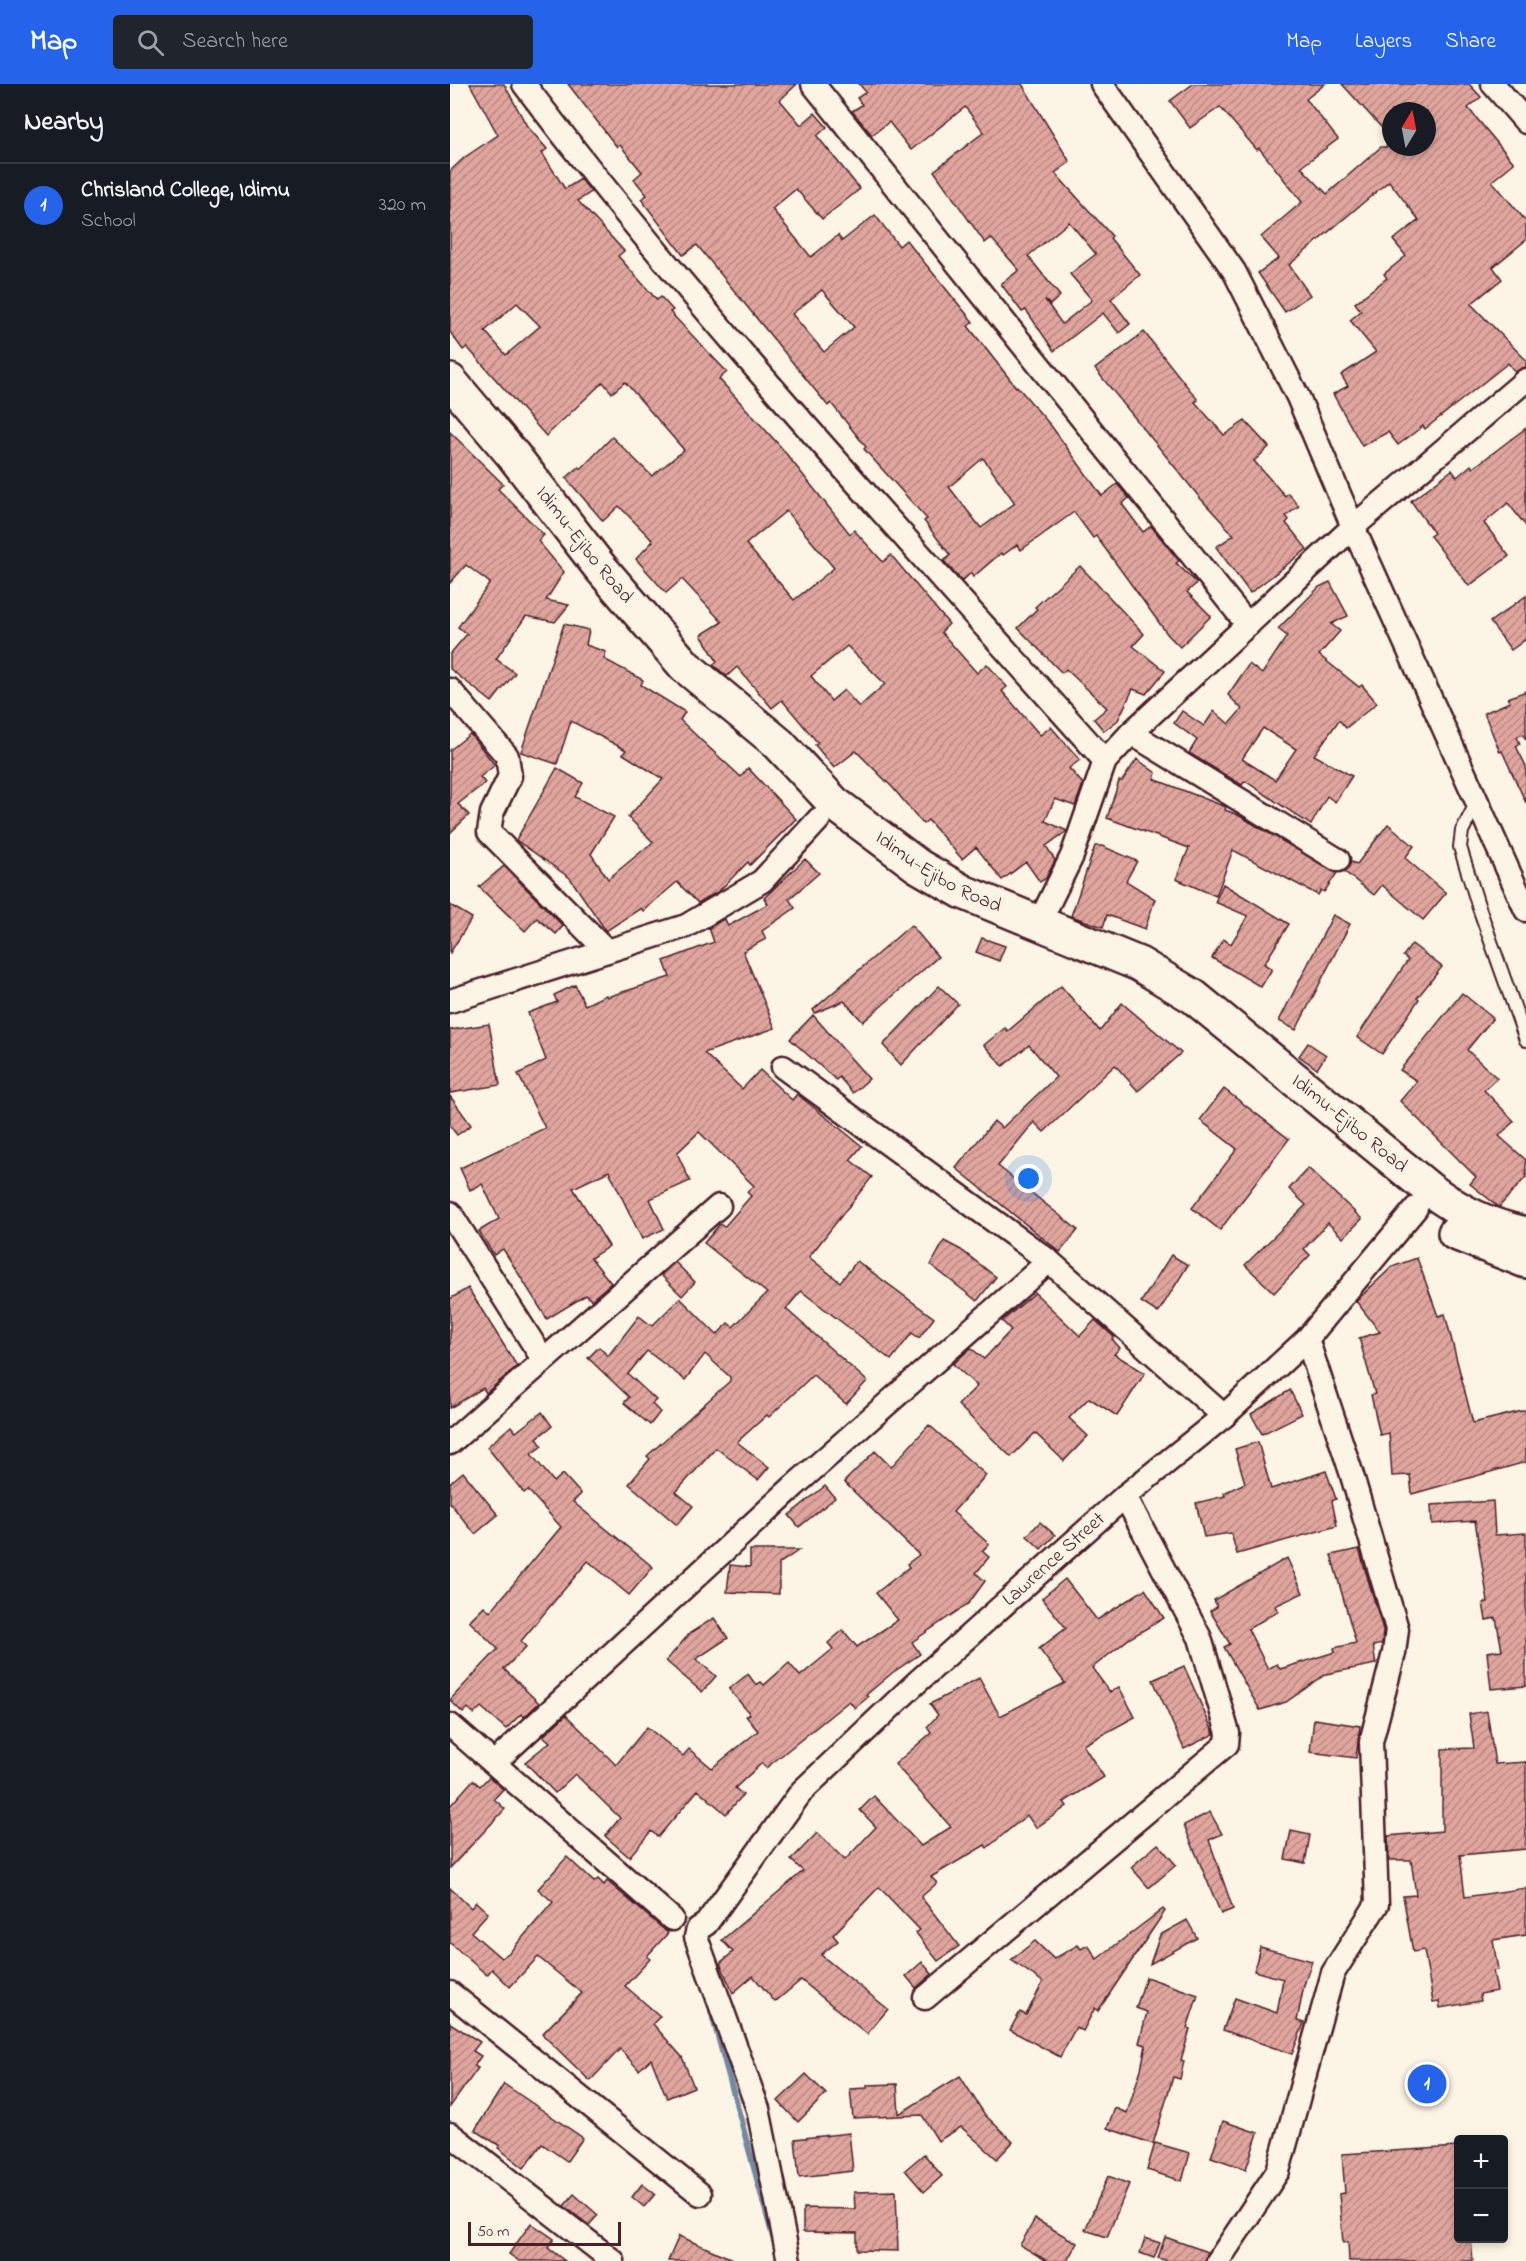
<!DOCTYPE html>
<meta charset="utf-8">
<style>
:root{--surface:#171b24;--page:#20242c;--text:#f1f3f6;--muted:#9ea1a6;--line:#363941;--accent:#2563eb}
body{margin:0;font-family:"Indie Flower",sans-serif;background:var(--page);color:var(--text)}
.controls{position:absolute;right:18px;bottom:18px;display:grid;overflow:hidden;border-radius:6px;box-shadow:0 3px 9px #0003}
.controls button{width:54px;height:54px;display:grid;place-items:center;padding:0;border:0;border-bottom:2px solid var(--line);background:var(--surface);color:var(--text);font:30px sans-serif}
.compass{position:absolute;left:932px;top:18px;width:54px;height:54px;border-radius:50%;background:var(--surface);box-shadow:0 3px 9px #0003;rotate:10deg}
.scale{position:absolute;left:18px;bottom:15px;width:153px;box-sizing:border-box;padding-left:6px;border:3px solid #4a1f2b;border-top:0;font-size:16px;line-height:21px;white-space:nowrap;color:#4a1f2b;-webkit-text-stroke:4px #fcf5e5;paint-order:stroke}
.you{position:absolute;left:579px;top:1095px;width:21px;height:21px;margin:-15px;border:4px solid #fff;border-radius:50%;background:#1a73e8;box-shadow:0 0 0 9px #1a73e833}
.badge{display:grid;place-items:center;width:39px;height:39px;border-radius:50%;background:var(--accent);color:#fff;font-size:20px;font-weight:700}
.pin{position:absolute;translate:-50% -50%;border:3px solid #fff;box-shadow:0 2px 6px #0006}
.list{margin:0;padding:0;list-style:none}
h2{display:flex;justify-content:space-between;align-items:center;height:78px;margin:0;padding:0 24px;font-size:26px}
h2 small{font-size:20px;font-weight:400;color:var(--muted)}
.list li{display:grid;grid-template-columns:39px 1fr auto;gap:18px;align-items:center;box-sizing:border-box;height:84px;padding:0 24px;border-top:2px solid var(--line)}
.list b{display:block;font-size:22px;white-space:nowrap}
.list p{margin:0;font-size:20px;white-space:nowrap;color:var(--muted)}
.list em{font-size:20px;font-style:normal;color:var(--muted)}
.icon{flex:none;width:33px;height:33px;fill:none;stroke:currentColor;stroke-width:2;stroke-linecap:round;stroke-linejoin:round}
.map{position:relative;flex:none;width:1076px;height:2177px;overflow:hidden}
header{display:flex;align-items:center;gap:36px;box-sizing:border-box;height:84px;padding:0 30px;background:var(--accent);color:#fff}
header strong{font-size:28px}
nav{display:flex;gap:33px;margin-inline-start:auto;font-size:21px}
.search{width:420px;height:54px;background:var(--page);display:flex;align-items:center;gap:15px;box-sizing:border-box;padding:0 21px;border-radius:6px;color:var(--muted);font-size:22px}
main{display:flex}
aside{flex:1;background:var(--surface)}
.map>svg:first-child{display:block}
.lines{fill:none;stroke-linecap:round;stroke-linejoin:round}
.stream{stroke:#7389a1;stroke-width:6}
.building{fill:url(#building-hatch);stroke:#4a1f2b;stroke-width:1.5;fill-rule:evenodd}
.lane-casing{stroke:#4a1f2b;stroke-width:16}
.street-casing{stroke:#4a1f2b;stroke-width:27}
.secondary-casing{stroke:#4a1f2b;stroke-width:38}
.lane{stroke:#fcf5e5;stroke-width:12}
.street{stroke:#fcf5e5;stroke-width:22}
.secondary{stroke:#fcf5e5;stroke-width:33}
.labels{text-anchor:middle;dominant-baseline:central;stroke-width:6;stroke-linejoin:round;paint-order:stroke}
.street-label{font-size:20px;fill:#4a1f2b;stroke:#fcf5e5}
</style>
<header>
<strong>Map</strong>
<div class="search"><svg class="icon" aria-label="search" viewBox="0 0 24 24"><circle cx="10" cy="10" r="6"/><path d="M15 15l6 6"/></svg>Search here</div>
<nav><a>Map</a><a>Layers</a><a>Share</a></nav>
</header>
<main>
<aside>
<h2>Nearby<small></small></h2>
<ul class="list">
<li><span class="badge">1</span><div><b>Chrisland College, Idimu</b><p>School</p></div><em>320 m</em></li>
</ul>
</aside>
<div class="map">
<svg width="1076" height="2177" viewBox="0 0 1076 2177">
<defs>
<pattern id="building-hatch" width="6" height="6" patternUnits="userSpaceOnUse" patternTransform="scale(1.5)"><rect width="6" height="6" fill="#e0a69e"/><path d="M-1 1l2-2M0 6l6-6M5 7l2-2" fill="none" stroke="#b88781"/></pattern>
</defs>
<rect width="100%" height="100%" fill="#fcf5e5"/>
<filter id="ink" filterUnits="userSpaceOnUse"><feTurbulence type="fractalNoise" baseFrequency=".0167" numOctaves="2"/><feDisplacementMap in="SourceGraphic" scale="12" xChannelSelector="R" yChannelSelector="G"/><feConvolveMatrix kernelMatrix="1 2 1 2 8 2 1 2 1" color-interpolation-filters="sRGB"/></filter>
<g filter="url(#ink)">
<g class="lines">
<path class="stream" d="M261,1927l63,230"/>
</g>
<g class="building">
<path d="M20,0h34l23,42 20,23 -5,4 23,36 16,-10 10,13 -13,9 46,50 -6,5 39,44 4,-3 12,13 -3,2 57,60 -8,7 61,67 70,88 4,-4 29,32 8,-7 58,69 -8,8 36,41 10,-9 20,23 -5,4 38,44 11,-8 29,33 -11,8 14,16 -8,22 -20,-7 -10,22 22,10 -21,15 9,14 -9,18 -6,4 -14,-20 -24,18 -26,-33 -14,12 -34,-39 -5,4 -30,-36 -37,-37 -22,17 -19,-23 3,-2 -36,-43 -10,8 -35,-41 -10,9 -14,-11 4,-4 -16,-26 21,-13 -40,-43 -16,14 -30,-34 17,-18 -34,-35 -16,15 -37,-43 13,-11 2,2 31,-32 40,39 32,-26 -59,-68 -13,11 -9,-11 -57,54 -79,-89 -4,3 -13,-18v-161l15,-14 33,-22zM67,219l23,23 -34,29 -21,-24zM336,427l48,57 -40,32 -48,-56zM397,562l38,38 -26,23 -15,-17 -13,11 -20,-25z"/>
<path d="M118,0h229l-17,16 21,25 14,-12 12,14 -10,9 43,53 -38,30 -26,-30 -24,20 39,48 27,-22 4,6 33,-26 24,31 7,-6 67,82 -5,4 48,61 1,-1 35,41 50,69 15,-12 12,14 -7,6 21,28 8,-6 28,35 -3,2 21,20 -10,9 24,24 -31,31 -12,-12 -72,-99 -3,2 -19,-26 -53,38 -4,-5 -14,10 -2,-2 -28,24 -2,-4 -9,8 -18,-20 6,-6 -26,-34 3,-2 -63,-70 2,-2 -35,-44 -3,3 -131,-161 -14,10 -42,-56 6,-4 -13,-16 8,-7 -22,-27 -3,2zM372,206l32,37 -30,25 -32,-38zM533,374l32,45 -34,25 -32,-41z"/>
<path d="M409,0h163l48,78 -15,11 57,63 -2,2 30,37 -29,24 19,25 -11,9 -16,-20 -49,38 -28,-41 -4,2 -21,-28 18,-14 -28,-32 -6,5 -51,-72 50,-39 -19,-25 -54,43 -22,-28 -17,13 -20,-24 10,-6 -5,-7 9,-6zM619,138l27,32 -26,20 22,26 -30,24 -17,-24 5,5 10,-9 -32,-40z"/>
<path d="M743,0h132l-19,15 32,40 -37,28 26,27 54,-47h46v-36h-36v27l-49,-54h127l12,13 -13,11 46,55 -22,18 34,40v19l-33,27 9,12 -31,25 55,56v7l-11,5 -7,-9 -83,66 -2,-3 -25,19 -10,-13 -26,14 -29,-52 15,-8 -7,-11 35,-23 -26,-32 11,-9 -6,-8 32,-25 -3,-4 22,-18 -13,-16 26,-20 -30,-39 -100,84 21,30 -25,17 -27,-39 21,-15 -18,-21 41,-35 -43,-54 -2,2 -37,-43 -30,21 -20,-27z"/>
<path d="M694,248l54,68 -3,2 29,33 21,-14 24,26 -15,14 31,35 3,-3 11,13 -13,10 3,4 -3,3 21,26 -57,44 -34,-46 18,-12 -34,-37 -105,-129z"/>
<path d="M1076,344v98l-18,-23 -24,20 25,33 -40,30 -39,-50 4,-3 -23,-32 41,-31 5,7 14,-12 2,3z"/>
<path d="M0,348l53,52 -5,5 46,46 -6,6 26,31 -18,28 23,5 -14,17 -29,-6 -30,43 19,14 -23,29 -42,-33v-15l17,-20 -9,-7 32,-44 -24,-18 -16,18z"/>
<path d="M630,482l64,68 -11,12 32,25 -19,23 -13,-5 -15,31 -14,11 -10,-12 13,-11 -41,-39 -4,4 -44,-45 19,-19 -2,-2z"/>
<path d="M880,498l18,34 -17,8 9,7 -21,24 40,32 3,-2 15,18 -31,25 -7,-8 -25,35 38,21 -17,26 -8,-6 -16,29 -66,-44 -3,4 -53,-32 8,-13 -23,-17 8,-12 22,15 10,-15 15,13 13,-15 -14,-14 21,-31 13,10 25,-38 -9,-7 41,-42zM813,644l33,21 -21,31 -33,-21z"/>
<path d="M1076,512v43l-15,11 -21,-28z"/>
<path d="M114,540l25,6 -3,15 20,7 -2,7 39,21 -2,5 44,27 -5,8 22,21 39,36 7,-9 48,51 -46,46 -2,-3 -29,29 -21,12 -21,-21 -34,29 -2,-3 -35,23 -36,-53 -54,-38 41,-72 26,15 -8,14 39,20 -23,37 17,25 45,-37 -25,-25 35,-38 -40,-25 3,-4 -55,-29 -14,43 -36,-12z"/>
<path d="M1076,607v49l-3,-6 -6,3 3,7 -4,2 10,20v37l-24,-52 -2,1 -16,-39 26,-11 -2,-4z"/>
<path d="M20,650l25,31 -15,12 5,6 -27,21 11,11 -19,18v-83z"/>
<path d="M687,675l19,14 -2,6 72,28 -1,3 13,5 99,58 -13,19 -3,-2 -3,5 -85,-45 -17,46 -40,-17 13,-31 -82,-30 12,-37h3z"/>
<path d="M938,740l26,22 -9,12 41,35 -23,27 -41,-35 -8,10 -29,-23 6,-10 6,2z"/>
<path d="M645,762h7l35,15 -11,20 29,18 -10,30 -38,-14 -4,12 -32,-11z"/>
<path d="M355,775l14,14 -30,26 6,9 -33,23 4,8 -23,12 32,77 -71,25 38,36 18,-19 32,30 5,-6 65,52 -12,14 22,17 -63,80 31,25 17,-21 77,57 -15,20 -7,-5 -21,27 -90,-69 -15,18 81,72 -21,23 -33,-29 -44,42 -2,-2 -30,27 32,25 -11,13 -42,-32 -40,44 17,14 -16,19 -48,-41 21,-25 -3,-3 83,-75v-4l-25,-23 -20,26 -38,-29 -19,23 28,26 -4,4 8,8 -10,13 -26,-22 5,-6 -41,-39 11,-11 9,9 31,-40 13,10 28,-28 37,37 11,-12 5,4 34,-34 -63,-50 16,-19 4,3 27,-31 -4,-4 7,-6 -55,-54 -22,21 13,28 -40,18 14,30 -22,10 -33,-68 -36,17 36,58 -18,12 20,25 -20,17 -5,-5 -39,24 -44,-70 -9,6 -15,-24 20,-12 -17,-35 -12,6 -10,-22 85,-40 -27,-54 28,-14 -18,-47 29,-11 -3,-7 21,-10 10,20 21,-10 1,2 63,-20 -6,-16 50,-19 -5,-14 11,-7 5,-2 3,7 40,-22 -4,-6z"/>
<path d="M54,782l59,60 -7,8 -19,-16 -12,13 -46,-44z"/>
<path d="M773,800l66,40 -25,40 8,5 -11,18 -49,-29 11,-19 8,5 17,-28 -33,-14z"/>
<path d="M0,821l22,13 -22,35z"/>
<path d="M883,831l17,9 -54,106 -17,-9z"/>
<path d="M461,841l27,32 -75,65 -19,-21 -29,12 -2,-3z"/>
<path d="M532,854l23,8 -6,15 -23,-9z"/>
<path d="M962,860l30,23 -25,31 2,1 -37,55 -25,-17 51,-77 -5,-4z"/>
<path d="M489,902l19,18 -57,61 -18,-20z"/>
<path d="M611,902l39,45 22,-28 59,50 -43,38 -23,-26 -71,67 -10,-10 -36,44 80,64 -18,22 -104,-84 38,-47 8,7 54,-51 -27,-32 -26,21 -19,-21 21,-17 3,3z"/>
<path d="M1012,909l31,25 -26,32 30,28 -13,12 30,31 -15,15 27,24v17l-27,30 -29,-23 6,-7 -76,-76 17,-20 -17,-11z"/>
<path d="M363,931l56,64 -16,14 -14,-16 -3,3 -46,-41z"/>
<path d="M39,940l11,61 -50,8v-63z"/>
<path d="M858,959l18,12 -9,14 -18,-13z"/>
<path d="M774,1005l65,50 -69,91 -28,-22 45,-59 -37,-29z"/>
<path d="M0,1012l21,29 -14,10 -7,-9z"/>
<path d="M858,1084l54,51 -19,19 -15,-15 -24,26 6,6 -36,38 -29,-28 61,-60 -17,-16z"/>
<path d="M494,1157l17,9 35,27 -19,24 -46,-36z"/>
<path d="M721,1171l17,10 -30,48 -17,-11z"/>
<path d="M967,1174l21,58 7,-2 28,109 53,-13v52l-114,32 -2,-19 -18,1 -3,-43 -9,2 -9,-40 4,-1 -16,-56 21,-6 -24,-31 36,-34z"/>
<path d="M225,1178l20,20 -13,14 -21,-21z"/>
<path d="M18,1204l49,78 -31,27 -3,-5 -33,20v-109z"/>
<path d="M585,1209l45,43 15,-16 19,17 -2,2 8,9 -6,6 31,19 -28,43 -28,-18 -20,20 19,18 -24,25 -29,-28 -24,24 -53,-52 19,-19 -24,-22 18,-16 13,11 27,-29 -9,-9z"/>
<path d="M840,1306l12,24 -40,20 -11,-20z"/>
<path d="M92,1328l10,14 -15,12 5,8 -11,8 23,28 9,-8 18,20 -8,8 80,65 -24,28 -41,-34 -67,80 5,6 -22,22 35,34 -15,14 -3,-3 -15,15 -25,-22 -7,7 -6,-6 -5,5 -13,-13 48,-51 -29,-28 15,-15 6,6 71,-85 -33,-37 -4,3 -37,-46 24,-21 5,6z"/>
<path d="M479,1341l57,50 -33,37 36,32 -7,7 7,6 -13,16 9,8 -16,22 -57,39 8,12 -28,19 -26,22 2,2 -13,11 -6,-7 -83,67 -4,-5 -27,25 8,7 -17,19 -28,-24 -40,47 -7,-6 -22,26 -24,-21 15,-18 -45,-44 -20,19 -30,-31 25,-20 -7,-6 23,-21 50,50 31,-38 36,29 6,-7 23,19 46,-37 -12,-15 4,-2 -21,-25 19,-15 8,11 5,-3 3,3 25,-22 11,13 33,-27 -5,-6 15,-13 14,17 41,-27 -22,-27 33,-26 -2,-3 12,-9 -75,-73 31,-31 16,16z"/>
<path d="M808,1358l13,47 55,-18 10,28 -4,2 5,25 -100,28 -6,-21 -27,4 -8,-34 29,-7 -1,-3 21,-10 -10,-34z"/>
<path d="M13,1388l35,43 -23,19 -25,-31v-20z"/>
<path d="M375,1402l10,12 -36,29 -10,-12z"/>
<path d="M1043,1417l2,34 31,-2v153l-35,3 -4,-37 15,-2 -6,-32 -10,2 -3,-17 5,-1 -13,-81 -43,3 -1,-19z"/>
<path d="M590,1438l15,13 -14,14 -14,-13z"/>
<path d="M909,1465l24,81 -1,14 -9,2 3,18 -50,10 -40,28 -26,8 -36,-63 6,-3 -20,-33 7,-4 -3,-7 73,-42 16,35 -28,13 3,5 -30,18 20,40 9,-5 3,5 55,-17 -1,-4 22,-5 -25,-88z"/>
<path d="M300,1466h49l-20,14v30l-52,-2 3,-27 20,2z"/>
<path d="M615,1495l32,41 48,-31 19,29 -34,20 -38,30 18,24 9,-5 16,30 -52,28 21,32 -40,25 3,4 -31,22 -9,-13 -40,33 -2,-3 -54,32 6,6 -16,14 38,49 -21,15 -22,-28 4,-3 -41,-43 -46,48 5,6 -17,14 67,54 -21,25 -66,-54 -26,22 -22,-26 -20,17 -13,-30 13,-11 -11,-12 81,-69 -12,-11 26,-27 28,27 31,-33 -16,-17 14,-14 47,50 30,-19 -56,-63 36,-31 -4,-6 11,-12 -8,-11 49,-26 21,38 65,-33 -26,-34 27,-21 -24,-30z"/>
<path d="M264,1534l14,20 -32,21 20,17 -14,16 -36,-31 24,-28z"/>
<path d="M734,1582l30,68 -30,15 -31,-69z"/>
<path d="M1037,1627l8,53 31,-2v87l-66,6 5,42 61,-9v47l-33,5 5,30 -5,1 4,20 -17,3 1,7 -41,7 -1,-7 -6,1 -9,-52 -11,2 -10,-56 13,-1 -5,-35h-22l-1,-24 54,-5v-82l32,-1 -5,-34z"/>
<path d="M864,1635l46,7 -4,32 -46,-6z"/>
<path d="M39,1693l14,12 -9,10 11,10 -55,59v-62l23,-26 7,6z"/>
<path d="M760,1728l12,22 -13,6 24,69 -12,5 -37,-89z"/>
<path d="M841,1747l19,4 -5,28 -20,-4z"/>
<path d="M708,1760l18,21 -27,23 -18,-21z"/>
<path d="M117,1773l27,25 4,-3 6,6 3,-4 61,52 -21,23 3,3 -25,27 35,30 -7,8 29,33 12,30 -27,11 -16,-39 -12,11 -19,-21 -30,32 -48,-47 40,-41 -44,-36 -28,30 -18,-18 -5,6 -37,-32v-55l21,20 5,-6 12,11 -17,19 30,26 9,-6 43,-50 -15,-13z"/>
<path d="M713,1825l2,2 -67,100 -3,-3 -12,23 -7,-4 -16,30 -50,-27 10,-18 6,3 17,-33 -32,-22 24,-19 19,18 24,-14 3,4 7,-4 9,14z"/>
<path d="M737,1836l10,18 -47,26 10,-29z"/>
<path d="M810,1863l52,14 -8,24 -7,36 7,2 -12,31 -69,-24 12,-32 42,15 6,-34 -29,-8z"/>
<path d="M472,1878l10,12 -16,14 -10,-12z"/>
<path d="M696,1893l52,18 -11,33 3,1 -9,31 3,1 -4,18 -7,-2 -20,67 -46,-16 8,-20 12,5 14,-44 5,-24 -7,-2 8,-31 -11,-4z"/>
<path d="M0,1939l30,19 -7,9 8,5 -7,10 4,2 -28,39z"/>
<path d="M356,1990l20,20 -28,28 -20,-21z"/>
<path d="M510,1992l25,39 28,27 -16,17 -36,-32 -23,14 -16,-26 -69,3 -3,-29 17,-1v-3l30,-1 2,30z"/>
<path d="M54,2000l79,54 -16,23 -25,-17 -18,24 -26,-20 2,-2 -25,-16z"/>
<path d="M773,2037l35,12 -12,36 -35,-12z"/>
<path d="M399,2049l4,38 -54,6 -4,-38z"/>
<path d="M705,2059l35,10 -8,28 -35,-11z"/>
<path d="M1008,2063v91h13l2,23h-124l-1,-19 -5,1 -4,-49 6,-1 -3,-39z"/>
<path d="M474,2070l18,22 -18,16 -19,-22z"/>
<path d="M658,2092l21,8 -22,53 -22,-7z"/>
<path d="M192,2100l13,10 -11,13 -12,-10z"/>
<path d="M446,2107l2,60 -41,-1v-17l-54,-1v-24l52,1 -1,-17z"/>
<path d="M124,2110l24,21 -9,10 -25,-19z"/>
<path d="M585,2135l42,24 -10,18h-20l-27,-16z"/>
<path d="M81,2139l23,16 -6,9 17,13h-46l-10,-7z"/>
<path d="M229,2152l58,25h-69z"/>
<path d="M715,2153l43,15 -3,9h-37l-10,-3z"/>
<path d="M695,2154l15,5 -6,15 -14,-5z"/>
</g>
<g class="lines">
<g class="lane-casing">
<path id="lane" d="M1027,718l-15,29 -2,16 18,58 48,135"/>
</g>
<g class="street-casing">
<g id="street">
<path d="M74,0c179,237 384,455 581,677"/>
<path d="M363,0l435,541"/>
<path d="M652,0l132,187 64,126 55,130 173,383"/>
<path d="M1043,0l33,38"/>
<path d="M0,606l57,66 3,20 -18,37 -3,19 118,119"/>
<path d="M681,649l207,127"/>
<path d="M589,839l33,-67 33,-95 26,-28 222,-206 173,-147"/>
<path d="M0,917l236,-75 76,-45 57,-62"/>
<path d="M333,983l266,194 175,155"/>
<path d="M0,1129l93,146"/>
<path d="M0,1359l269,-237"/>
<path d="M0,1641l222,194"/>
<path d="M45,1678l299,-276 255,-225"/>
<path d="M0,1909l250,201"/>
<path d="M475,1914l302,-254 1,-11 -28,-95 -75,-142"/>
<path d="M0,2050l163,127"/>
<path id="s1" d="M339,2177l-31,-152 -62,-172 2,-8 8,-5 96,-133 113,-107 210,-188 99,-80 83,-77 109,-131"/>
<path d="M768,2177l60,-90 55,-198 44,-69 -6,-162 23,-89 3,-24 -46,-157 -44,-133"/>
</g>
</g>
<g class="secondary-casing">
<g id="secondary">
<path id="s2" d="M0,297l63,74 86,111 86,100 94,78 55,59 84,63 45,26 176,72 55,33 235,192c33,24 57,36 97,45"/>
<path d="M1005,1149l71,28"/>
</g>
</g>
<use href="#lane" class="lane"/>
<use href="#street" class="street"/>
<use href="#secondary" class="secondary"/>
</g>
</g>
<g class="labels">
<g class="street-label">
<text stroke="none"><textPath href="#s2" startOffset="212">Idimu-Ejibo Road</textPath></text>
<text stroke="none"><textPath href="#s2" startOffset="698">Idimu-Ejibo Road</textPath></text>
<text stroke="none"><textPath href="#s2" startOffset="1184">Idimu-Ejibo Road</textPath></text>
<text stroke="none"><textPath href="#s1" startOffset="862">Lawrence Street</textPath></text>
</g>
</g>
</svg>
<div class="controls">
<button>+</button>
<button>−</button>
</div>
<svg class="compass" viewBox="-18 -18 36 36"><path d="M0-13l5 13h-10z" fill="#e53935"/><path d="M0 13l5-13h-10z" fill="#9ea1a6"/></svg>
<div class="scale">50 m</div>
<div class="you"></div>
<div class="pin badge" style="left:977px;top:2000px">1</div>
</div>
</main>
